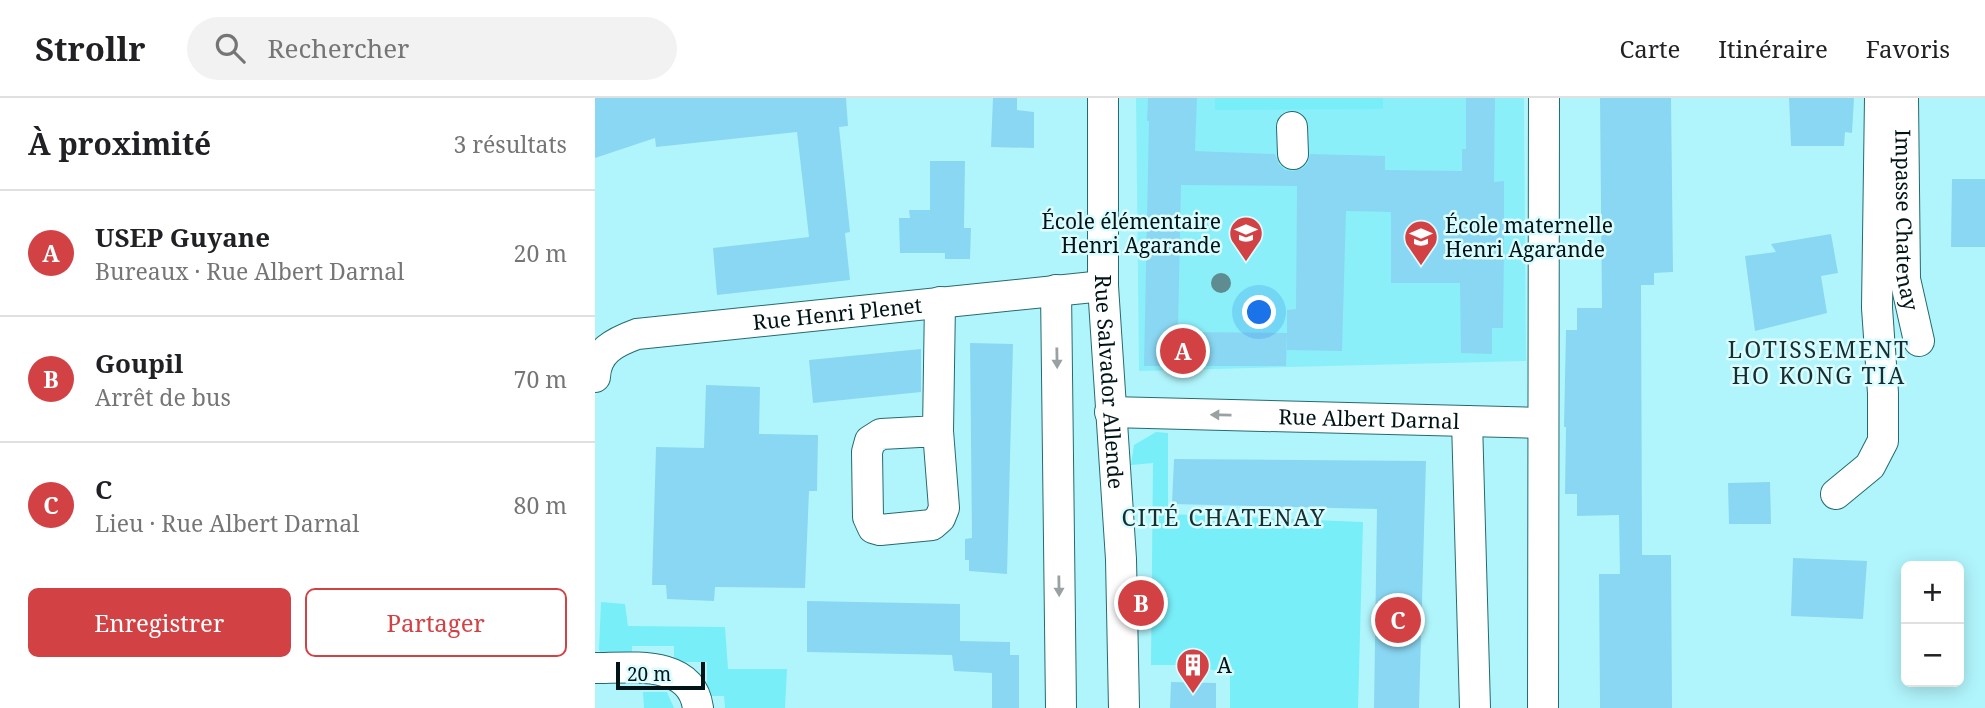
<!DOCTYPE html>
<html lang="fr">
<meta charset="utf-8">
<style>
:root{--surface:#fff;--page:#f2f2f2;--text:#202124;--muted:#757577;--line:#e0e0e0;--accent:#d24245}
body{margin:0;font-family:"Noto Serif",serif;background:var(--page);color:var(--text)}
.controls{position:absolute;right:21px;bottom:21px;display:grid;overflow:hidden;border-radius:10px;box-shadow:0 4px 18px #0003}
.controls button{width:63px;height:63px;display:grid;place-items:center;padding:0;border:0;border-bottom:2px solid var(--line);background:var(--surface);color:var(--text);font:35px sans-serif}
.scale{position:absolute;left:21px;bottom:18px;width:89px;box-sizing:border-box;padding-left:7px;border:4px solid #001417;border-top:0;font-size:19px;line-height:24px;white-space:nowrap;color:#001417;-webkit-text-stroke:5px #dbfcff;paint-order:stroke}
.you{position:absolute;left:665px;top:215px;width:24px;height:24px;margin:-18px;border:5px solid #fff;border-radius:50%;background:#1a73e8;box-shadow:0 0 0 10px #1a73e833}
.badge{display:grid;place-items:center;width:46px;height:46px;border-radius:50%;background:var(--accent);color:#fff;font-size:23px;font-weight:700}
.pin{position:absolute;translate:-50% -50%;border:4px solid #fff;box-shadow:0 2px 7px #0006}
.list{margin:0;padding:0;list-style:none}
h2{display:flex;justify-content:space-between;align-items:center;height:91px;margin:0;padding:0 28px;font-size:30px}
h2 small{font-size:23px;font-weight:400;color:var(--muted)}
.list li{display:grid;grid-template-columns:46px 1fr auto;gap:21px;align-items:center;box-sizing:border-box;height:126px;padding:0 28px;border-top:2px solid var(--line)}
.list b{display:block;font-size:26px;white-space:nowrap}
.list p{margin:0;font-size:23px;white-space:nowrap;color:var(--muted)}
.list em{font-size:23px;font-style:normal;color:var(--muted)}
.actions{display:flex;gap:14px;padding:21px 28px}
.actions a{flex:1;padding:16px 0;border:2px solid var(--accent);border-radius:10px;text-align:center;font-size:24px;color:var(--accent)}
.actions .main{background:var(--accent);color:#fff}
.icon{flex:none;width:38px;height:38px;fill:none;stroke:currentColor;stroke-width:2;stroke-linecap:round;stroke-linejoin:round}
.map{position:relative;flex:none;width:1390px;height:610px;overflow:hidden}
header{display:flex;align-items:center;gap:42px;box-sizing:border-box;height:98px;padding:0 35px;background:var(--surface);border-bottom:2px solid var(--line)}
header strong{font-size:33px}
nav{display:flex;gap:38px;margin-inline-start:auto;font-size:24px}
.search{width:490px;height:63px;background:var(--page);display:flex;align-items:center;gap:18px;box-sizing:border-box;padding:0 24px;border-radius:38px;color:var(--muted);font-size:26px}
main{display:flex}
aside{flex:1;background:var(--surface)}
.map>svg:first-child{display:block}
.built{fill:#8beff9}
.green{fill:#78eef9}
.building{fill:#8ad7f3}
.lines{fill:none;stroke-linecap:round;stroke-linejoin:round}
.minor-casing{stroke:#256a70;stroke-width:32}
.minor{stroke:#fff;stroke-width:30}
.tree{fill:#5e8c90}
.oneway{fill:#99a1a2}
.labels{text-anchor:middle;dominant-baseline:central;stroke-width:5;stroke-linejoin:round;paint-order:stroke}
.street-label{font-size:21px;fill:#001417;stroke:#dbfcff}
.poi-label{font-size:21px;fill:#001417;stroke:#dbfcff;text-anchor:start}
.neighbourhood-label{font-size:23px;letter-spacing:2px;fill:#132f31;stroke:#dbfcff}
</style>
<header>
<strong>Strollr</strong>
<div class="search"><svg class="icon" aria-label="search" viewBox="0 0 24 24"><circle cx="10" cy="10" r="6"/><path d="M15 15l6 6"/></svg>Rechercher</div>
<nav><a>Carte</a><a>Itinéraire</a><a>Favoris</a></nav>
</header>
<main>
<aside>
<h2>À proximité<small>3 résultats</small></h2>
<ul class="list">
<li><span class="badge">A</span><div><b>USEP Guyane</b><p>Bureaux · Rue Albert Darnal</p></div><em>20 m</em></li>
<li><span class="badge">B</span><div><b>Goupil</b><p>Arrêt de bus</p></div><em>70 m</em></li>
<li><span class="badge">C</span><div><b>C</b><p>Lieu · Rue Albert Darnal</p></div><em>80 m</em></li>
</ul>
<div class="actions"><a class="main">Enregistrer</a><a>Partager</a></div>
</aside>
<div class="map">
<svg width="1390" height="610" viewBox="0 0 1390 610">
<rect width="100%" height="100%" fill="#b1f5fc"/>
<path class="built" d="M541,0h388l2,263 -387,10z"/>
<g class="green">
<path d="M620,0h168v11l-168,1z"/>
<path d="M561,334l12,1v81l195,8 -5,186h-128v-32l-32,-11h-47l2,-202 -22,2 3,-20z"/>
<path d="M6,504l24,2 3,22 97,1 3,42h59l-2,39h-60l-1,-12h-17v-34h-33v-16h-42v17l-27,-5 -6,-8z"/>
<path d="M48,594h24l7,16h-30z"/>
</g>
<g class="building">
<path d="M0,0h251l2,28 -9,1 11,105 -5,1 5,47 -133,15 -4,-47 96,-11 -12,-105 -141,15 -1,-9 -60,20z"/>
<path d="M398,0h24v12l17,2v36l-43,-1z"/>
<path d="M553,0h49l-2,53 80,3 4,10 6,6 8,1 10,-3 5,-5 2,-9 75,2v14l77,1v-22h4v-51h29l-1,84 10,-1v70l-1,77h-11v26l-31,-1 -1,-70h-69v-71l-45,-1 -4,140 -55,-1v-40l9,-1 1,-123 -116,-1 -3,147 109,1 -1,33h-142l5,-245h-2z"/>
<path d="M1005,0h71l2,174 -19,1v12h-13l1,270h29l1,153h-72l-1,-134h21l-1,-59 -42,1v-22h-12l1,-67h-2l2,-97h11v-22h25z"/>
<path d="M1194,0h65l-2,35 -7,-1 -1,14h-53z"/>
<path d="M335,63h35l-1,67h7l-1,31h-25v-6h-45l-1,-35h11l-1,-8h21z"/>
<path d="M1357,81h33v68h-34z"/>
<path d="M1236,136l7,39 -17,3 6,37 -72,18 -10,-75 31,-4 -5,-8z"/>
<path d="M375,245l43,1 -6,230 -38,-3v-11h-4v-21l7,-1z"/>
<path d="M326,251v43l-108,11 -4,-43z"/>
<path d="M111,287l54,2 -1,47 59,1 -1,56h-8l-4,97 -90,-1 -1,14 -47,-2 -1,-14h-14l4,-138 48,1z"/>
<path d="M579,361l252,2 -7,247h-45l3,-199 -205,-5z"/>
<path d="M1175,384l1,42h-42l-1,-41z"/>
<path d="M1198,460l74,3 -4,58 -72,-3z"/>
<path d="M212,503l153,3v37l50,1v13h9v53h-27v-35l-38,-2 -2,-16 -145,-3z"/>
<path d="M576,584l45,1v25h-46z"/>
</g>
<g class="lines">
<g class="minor-casing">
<g id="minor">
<path id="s1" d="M508,0v188l18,273 3,149"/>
<path id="s2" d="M1308,0l2,181 14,62"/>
<path d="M697,29l1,27"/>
<path d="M461,192l5,418"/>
<path id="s3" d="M0,279c1,-26 20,-35 42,-43l466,-48"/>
<path id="s4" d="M515,314l432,11"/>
<path d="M872,323l8,287"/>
<path d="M343,333l-57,3 -11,7 -3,11 1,65 5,11 7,2 52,-5 8,-7 4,-10 -6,-77 2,-129"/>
<path d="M1241,396l34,-28 13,-25v-48l-6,-85 3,-210"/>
<path d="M0,570c36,0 96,-9 103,40"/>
<path d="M948,610l1,-610"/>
</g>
</g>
<use href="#minor" class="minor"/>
</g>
<circle class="tree" cx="626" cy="185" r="10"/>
<defs><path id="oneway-solid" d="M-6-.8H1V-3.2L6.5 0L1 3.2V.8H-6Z" transform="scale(1.75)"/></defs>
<g class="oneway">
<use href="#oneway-solid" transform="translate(462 260) rotate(89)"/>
<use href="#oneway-solid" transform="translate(626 317) rotate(-179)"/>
<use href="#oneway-solid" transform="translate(464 488) rotate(89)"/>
</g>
<defs>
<g id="school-pin" transform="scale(1.75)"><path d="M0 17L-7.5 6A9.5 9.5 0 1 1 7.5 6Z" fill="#d24245" stroke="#dbfcff"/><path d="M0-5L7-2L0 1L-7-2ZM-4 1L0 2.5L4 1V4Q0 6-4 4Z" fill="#fff"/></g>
<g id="building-pin" transform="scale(1.75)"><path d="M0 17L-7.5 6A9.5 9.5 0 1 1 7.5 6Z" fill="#d24245" stroke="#dbfcff"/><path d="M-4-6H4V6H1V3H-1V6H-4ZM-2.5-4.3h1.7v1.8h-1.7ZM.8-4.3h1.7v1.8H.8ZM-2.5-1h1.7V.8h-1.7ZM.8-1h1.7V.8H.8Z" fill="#fff"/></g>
</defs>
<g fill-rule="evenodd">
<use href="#school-pin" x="651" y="135"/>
<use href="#school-pin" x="826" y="139"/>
<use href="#building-pin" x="598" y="567"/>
</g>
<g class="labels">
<g class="street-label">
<text stroke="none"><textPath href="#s2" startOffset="122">Impasse Chatenay</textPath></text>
<text stroke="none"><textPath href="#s3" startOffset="266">Rue Henri Plenet</textPath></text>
<text stroke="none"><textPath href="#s1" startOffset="284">Rue Salvador Allende</textPath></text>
<text stroke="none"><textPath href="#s4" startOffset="259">Rue Albert Darnal</textPath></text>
</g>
<g class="poi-label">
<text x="626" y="123" text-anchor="end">École élémentaire<tspan x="626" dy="24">Henri Agarande</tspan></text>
<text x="850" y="127">École maternelle<tspan x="850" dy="24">Henri Agarande</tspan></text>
<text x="622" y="567">A</text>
</g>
<g class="neighbourhood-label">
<text x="1224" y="251">LOTISSEMENT<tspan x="1224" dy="26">HO KONG TIA</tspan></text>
<text x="629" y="419">CITÉ CHATENAY</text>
</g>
</g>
</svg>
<div class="controls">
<button>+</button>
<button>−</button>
</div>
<div class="scale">20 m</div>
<div class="you"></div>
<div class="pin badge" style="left:588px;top:253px">A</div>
<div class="pin badge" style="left:546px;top:505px">B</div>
<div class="pin badge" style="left:803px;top:522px">C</div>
</div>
</main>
